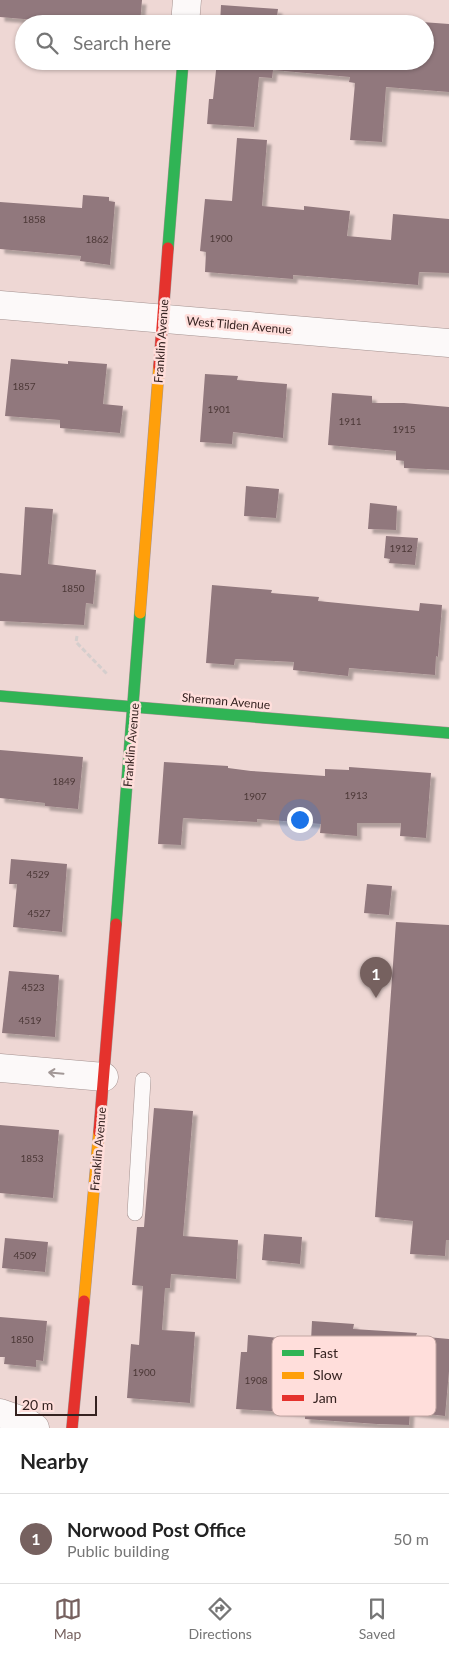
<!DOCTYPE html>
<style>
:root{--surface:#fff;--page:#f2f2f2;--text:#222;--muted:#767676;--line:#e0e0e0;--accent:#76615f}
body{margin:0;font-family:Lato,sans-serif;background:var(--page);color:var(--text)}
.scale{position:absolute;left:15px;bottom:12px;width:82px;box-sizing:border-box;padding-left:5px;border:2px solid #352220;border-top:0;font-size:14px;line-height:18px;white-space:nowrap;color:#352220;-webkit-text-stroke:4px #ffdedb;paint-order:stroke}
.you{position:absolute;left:299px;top:819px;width:18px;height:18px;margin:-12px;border:4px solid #fff;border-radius:50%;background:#1a73e8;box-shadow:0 0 0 8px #1a73e833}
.badge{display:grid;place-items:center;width:32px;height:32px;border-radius:50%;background:var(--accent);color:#fff;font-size:16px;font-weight:700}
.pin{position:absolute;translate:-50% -41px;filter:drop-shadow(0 1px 2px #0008)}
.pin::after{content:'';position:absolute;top:26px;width:18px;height:15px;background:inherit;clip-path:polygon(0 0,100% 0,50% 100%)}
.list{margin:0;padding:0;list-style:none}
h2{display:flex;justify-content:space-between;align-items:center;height:65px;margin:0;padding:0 20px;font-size:21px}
h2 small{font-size:16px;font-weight:400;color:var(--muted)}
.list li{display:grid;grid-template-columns:32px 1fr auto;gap:15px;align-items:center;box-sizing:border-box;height:90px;padding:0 20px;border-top:1px solid var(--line)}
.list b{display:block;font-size:19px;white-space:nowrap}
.list p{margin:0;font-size:16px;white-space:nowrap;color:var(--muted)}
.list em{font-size:16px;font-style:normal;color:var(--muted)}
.icon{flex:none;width:28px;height:28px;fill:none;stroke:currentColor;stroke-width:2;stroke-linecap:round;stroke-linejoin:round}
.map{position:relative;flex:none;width:449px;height:1428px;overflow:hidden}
.search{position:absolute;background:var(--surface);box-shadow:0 1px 4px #0004;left:15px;right:15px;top:15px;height:55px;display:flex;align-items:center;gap:12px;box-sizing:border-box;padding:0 18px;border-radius:28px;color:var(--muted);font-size:19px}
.sheet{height:155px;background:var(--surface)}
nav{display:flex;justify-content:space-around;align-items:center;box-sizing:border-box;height:70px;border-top:1px solid var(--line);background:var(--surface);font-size:14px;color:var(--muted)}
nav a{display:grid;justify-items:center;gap:2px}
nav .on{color:var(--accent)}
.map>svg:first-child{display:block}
.building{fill:#91787d;filter:url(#shadow)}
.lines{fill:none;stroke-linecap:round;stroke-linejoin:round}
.lane-casing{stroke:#a49290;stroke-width:16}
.street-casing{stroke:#a49290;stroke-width:29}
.fast-casing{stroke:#a49290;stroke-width:12}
.slow-casing{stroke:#a49290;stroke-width:12}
.jam-casing{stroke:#a49290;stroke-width:12}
.path{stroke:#d5cecd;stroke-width:3;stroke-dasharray:5 2.5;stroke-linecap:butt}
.lane{stroke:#fcf9f9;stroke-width:15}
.street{stroke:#fcf9f9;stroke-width:28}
.fast{stroke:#30b455;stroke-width:11}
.slow{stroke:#ff9f0a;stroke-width:11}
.jam{stroke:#e5322d;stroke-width:11}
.oneway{stroke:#a29897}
.labels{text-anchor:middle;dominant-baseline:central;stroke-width:5;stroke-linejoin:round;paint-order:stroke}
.number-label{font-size:10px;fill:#4c3837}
.street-label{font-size:12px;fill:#352220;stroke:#ffdedb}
.key{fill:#ffdedb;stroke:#c2a6a3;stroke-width:1}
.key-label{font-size:14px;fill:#352220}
</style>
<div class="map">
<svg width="449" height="1428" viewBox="0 0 449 1428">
<defs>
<filter id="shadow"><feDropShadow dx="4.5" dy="4.5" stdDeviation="1" flood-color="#0004"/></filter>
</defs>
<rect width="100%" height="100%" fill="#eed7d4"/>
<g class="building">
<path d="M0,0h142l-2,24h-58l-82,-7z"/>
<path d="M221,5l57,4 -1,7 77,6v-5l95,7v68l-63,-5 -4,55 -32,-2 5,-57 -6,-1 1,-5 -77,-7 -1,8 -13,-1 -5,50 -47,-3 2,-25h4l4,-38h208v-37h-205z"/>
<path d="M237,138l30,2 -5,66 42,4v-4l46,5 -3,25 44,4 2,-26 56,5v54l-30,-1 -1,13 -125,-10v4l-88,-7 1,-20 -6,-1 5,-52 27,2z"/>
<path d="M83,195l26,2v4l6,1 -5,63 -30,-4 1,-5 -81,-7v-47l82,6z"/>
<path d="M11,359l57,5v-3l39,3 -4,40 20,2 -3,27 -60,-5v-8l-55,-4z"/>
<path d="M205,374l33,2 -1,4 50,4 -4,54 -50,-6 -1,12 -32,-2z"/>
<path d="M332,393l40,3v7h32l45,4v63l-45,-2v-7l-8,-1v-9l-68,-6z"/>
<path d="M246,486l33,3 -3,29 -32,-2z"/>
<path d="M370,503l27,3 -1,24 -28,-1z"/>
<path d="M25,507l28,2 -5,55 48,6 -3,34 -7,-1 -2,22 -84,-4v-48l21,2z"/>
<path d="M386,536l32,2 -3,27 -26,-2 1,-4 -6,-1z"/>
<path d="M212,585l60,5 -1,3 48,4 -1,4 101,10 1,-8 22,2 -4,52 -2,-1 -1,19 -86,-7 -1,8 -55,-6 1,-8 -59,-3 -1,6 -28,-2z"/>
<path d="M0,750l83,7 -5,52 -33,-3v-3l-45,-5z"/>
<path d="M164,762l64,4v2l23,3 74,5v-7l24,1v-3l82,6 -5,65 -26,-2 1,-13h-44v13l-37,-3 1,-9 -64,-5v3l-74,-4 -2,27 -23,-1z"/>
<path d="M11,859l56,5 -5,68 -49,-5 4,-43h-8z"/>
<path d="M367,884l25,2 -3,29 -25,-2z"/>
<path d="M396,922l53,3v315h-3l-1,16 -35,-2 3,-33 -38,-4z"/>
<path d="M9,971l50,4 -4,62 -53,-4z"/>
<path d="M154,1108l39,3 -10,125 55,4 -2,39 -65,-5 -1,14h-5l-3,42 33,2 -5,71 -63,-5 4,-54 8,1 4,-59 -11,-1 5,-58h7z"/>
<path d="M0,1125l59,5 -6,68 -53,-5z"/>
<path d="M264,1234l38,3 -2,27 -38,-4z"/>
<path d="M5,1238l43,4 -3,30 -43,-4z"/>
<path d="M0,1317l47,4 -4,40 -7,-1v7l-32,-3 1,-7h-5z"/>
<path d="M312,1321l42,3 -1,5 64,4 -1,3 33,3v32l-4,45 -35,-4 -1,13 -32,-1 -72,-5v-6l-69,-4 5,-57h6l1,-17 63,6z"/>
</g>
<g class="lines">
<g class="lane-casing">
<path id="lane" d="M135,1213l8,-133"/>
</g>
<g class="street-casing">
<g id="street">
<path d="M185,24l2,-24"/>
<path d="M0,305l449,38"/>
<path d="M0,1068l104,9"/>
<path d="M0,1413l26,9 9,6"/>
</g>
</g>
<g class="fast-casing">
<g id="fast">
<path d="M168,248l15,-187"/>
<path d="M0,696l449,37"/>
<path d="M116,924l24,-311"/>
</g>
</g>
<g class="slow-casing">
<g id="slow">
<path d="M140,613l19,-246"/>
<path d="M84,1301l15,-169"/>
</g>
</g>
<g class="jam-casing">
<g id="jam">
<path d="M159,367l9,-119"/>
<path d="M99,1132l17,-208"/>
<path d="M72,1428l12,-127"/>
</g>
</g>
<path class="path" d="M77,636l-1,6 31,32"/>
<use href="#lane" class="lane"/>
<use href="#street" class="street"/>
<use href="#fast" class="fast"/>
<use href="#slow" class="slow"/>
<use href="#jam" class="jam"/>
</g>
<defs><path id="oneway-shaft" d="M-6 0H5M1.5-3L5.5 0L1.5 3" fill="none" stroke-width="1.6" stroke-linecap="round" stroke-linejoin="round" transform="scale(1.25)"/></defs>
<use class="oneway" href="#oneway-shaft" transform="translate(56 1073) rotate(-175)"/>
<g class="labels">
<g class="number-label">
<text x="34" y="219">1858</text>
<text x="221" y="238">1900</text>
<text x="97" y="239">1862</text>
<text x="24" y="386">1857</text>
<text x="219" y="409">1901</text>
<text x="350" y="421">1911</text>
<text x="404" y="429">1915</text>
<text x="401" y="548">1912</text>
<text x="73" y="588">1850</text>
<text x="64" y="781">1849</text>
<text x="356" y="795">1913</text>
<text x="255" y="796">1907</text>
<text x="38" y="874">4529</text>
<text x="39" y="913">4527</text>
<text x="33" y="987">4523</text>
<text x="30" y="1020">4519</text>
<text x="32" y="1158">1853</text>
<text x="25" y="1255">4509</text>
<text x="22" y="1339">1850</text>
<text x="144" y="1372">1900</text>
<text x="256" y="1380">1908</text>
</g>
<g class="street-label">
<text transform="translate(239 325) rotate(5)">West Tilden Avenue</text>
<text transform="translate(161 341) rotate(-86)">Franklin Avenue</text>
<text transform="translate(226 701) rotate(5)">Sherman Avenue</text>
<text transform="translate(131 745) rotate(-85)">Franklin Avenue</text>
<text transform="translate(98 1149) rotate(-85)">Franklin Avenue</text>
</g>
</g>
<rect x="272" y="1336" width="164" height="80" rx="8" class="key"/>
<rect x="282" y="1350" width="22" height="6" fill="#30b455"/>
<rect x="282" y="1372" width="22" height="7" fill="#ff9f0a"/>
<rect x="282" y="1395" width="22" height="6" fill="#e5322d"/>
<g class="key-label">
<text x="313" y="1358">Fast</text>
<text x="313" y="1380">Slow</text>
<text x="313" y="1403">Jam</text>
</g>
</svg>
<div class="scale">20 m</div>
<div class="you"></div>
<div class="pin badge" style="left:376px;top:998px">1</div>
<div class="search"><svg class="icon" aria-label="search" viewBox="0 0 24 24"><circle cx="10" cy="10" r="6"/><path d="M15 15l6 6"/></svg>Search here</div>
</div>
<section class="sheet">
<h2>Nearby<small></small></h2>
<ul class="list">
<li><span class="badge">1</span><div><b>Norwood Post Office</b><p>Public building</p></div><em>50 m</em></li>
</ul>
</section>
<nav>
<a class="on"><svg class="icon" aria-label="map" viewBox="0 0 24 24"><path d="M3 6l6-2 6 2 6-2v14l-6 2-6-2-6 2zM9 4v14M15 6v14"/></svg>Map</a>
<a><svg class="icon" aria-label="directions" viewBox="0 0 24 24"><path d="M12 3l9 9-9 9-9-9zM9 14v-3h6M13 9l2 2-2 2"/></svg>Directions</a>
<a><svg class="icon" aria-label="saved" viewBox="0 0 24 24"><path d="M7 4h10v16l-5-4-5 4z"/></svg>Saved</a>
</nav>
